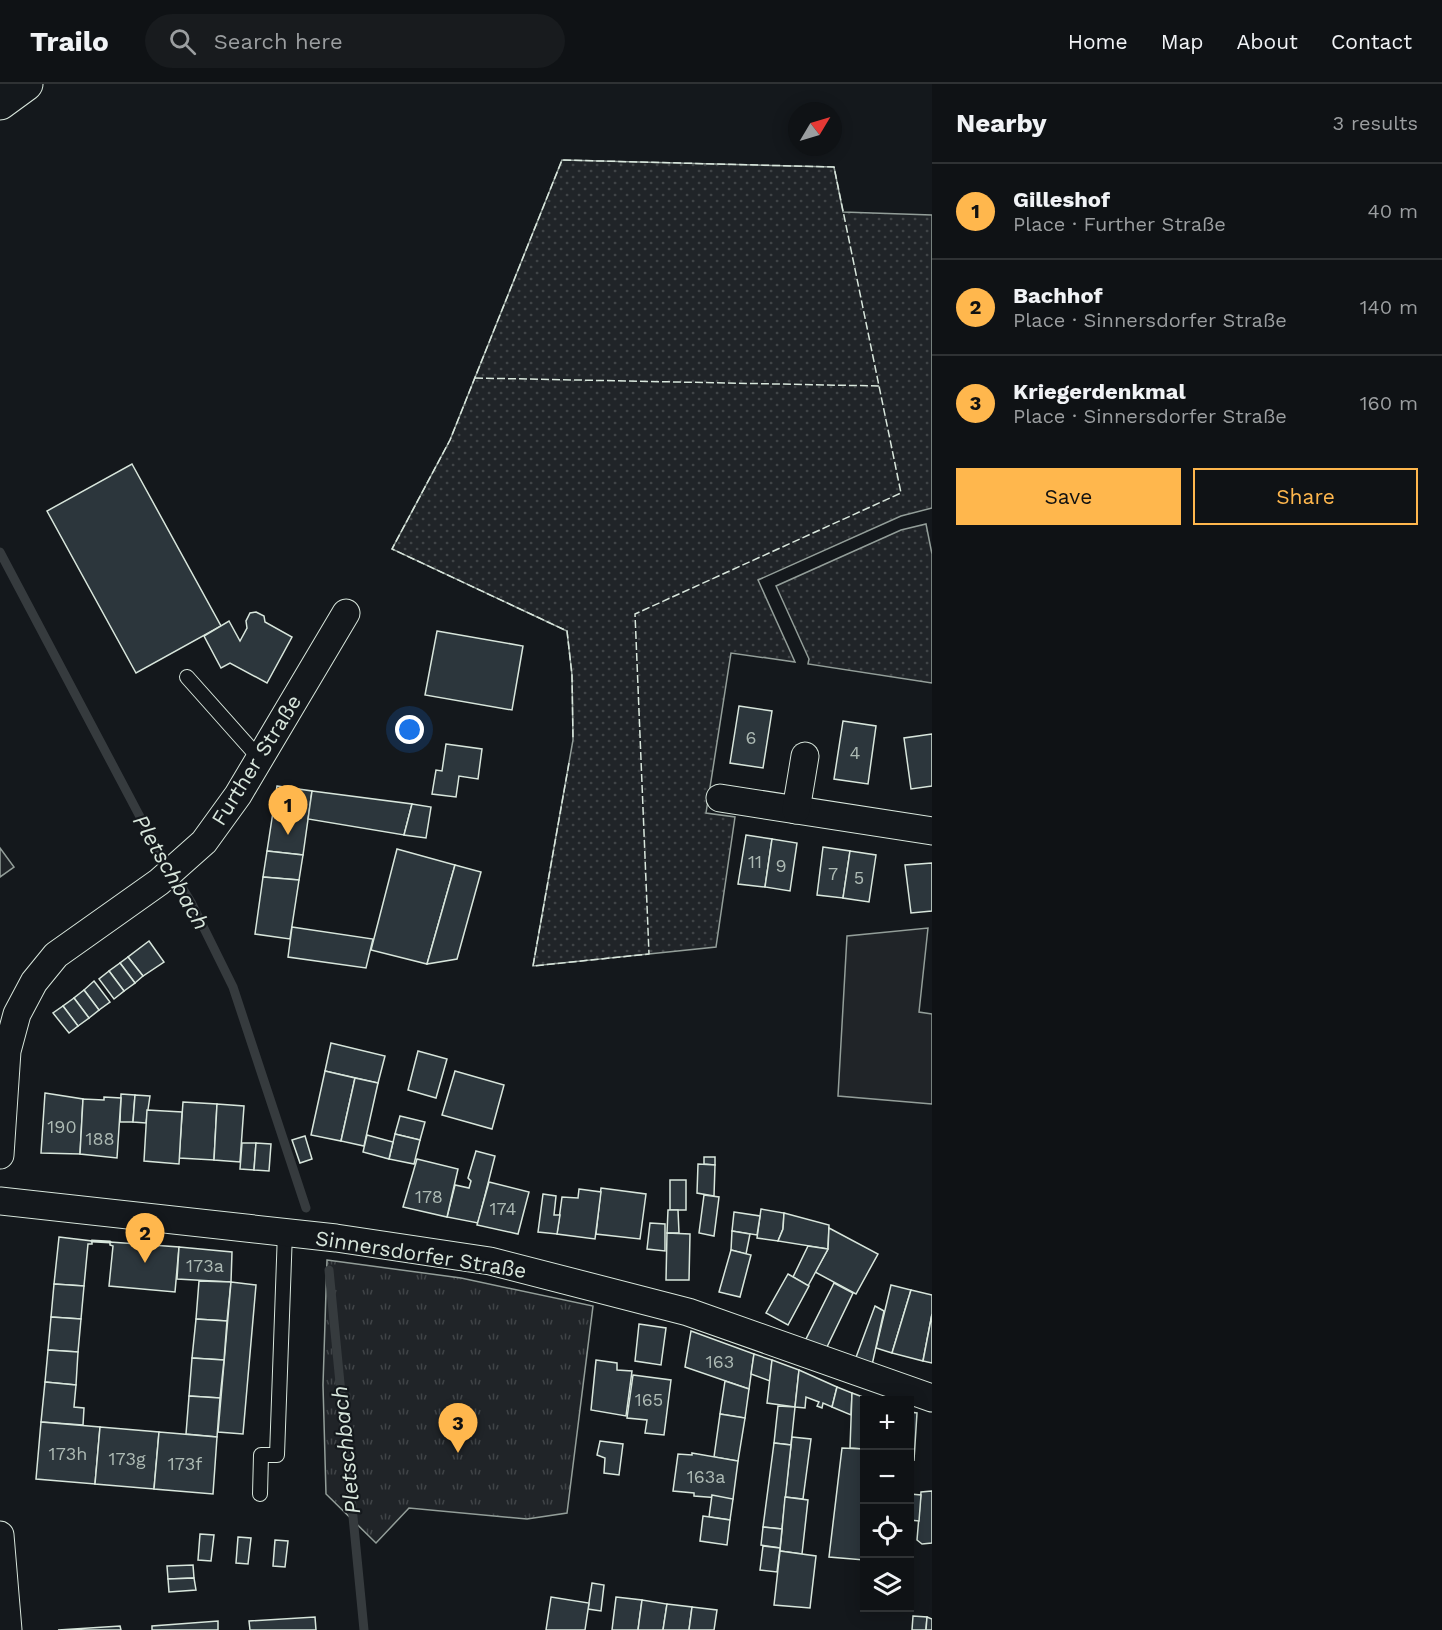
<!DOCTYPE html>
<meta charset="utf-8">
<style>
:root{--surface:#0f1215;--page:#181b1e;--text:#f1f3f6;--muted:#9b9ea0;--line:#2f3234;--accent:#ffb74d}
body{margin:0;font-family:"Work Sans",sans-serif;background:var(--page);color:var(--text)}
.controls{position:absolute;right:18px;bottom:18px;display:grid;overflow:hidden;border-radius:0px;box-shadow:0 3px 15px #0003}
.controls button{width:54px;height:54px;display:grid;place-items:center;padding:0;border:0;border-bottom:2px solid var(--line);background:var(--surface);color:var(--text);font:30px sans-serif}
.compass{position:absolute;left:788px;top:18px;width:54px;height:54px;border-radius:50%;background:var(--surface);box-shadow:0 3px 15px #0003;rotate:52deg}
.you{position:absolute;left:410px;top:646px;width:21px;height:21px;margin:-15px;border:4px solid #fff;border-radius:50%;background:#1a73e8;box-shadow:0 0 0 9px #1a73e833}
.badge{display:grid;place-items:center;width:39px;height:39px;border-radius:50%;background:var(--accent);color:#111;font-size:20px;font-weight:700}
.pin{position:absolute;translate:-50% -50px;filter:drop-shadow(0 2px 3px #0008)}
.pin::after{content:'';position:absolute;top:32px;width:21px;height:18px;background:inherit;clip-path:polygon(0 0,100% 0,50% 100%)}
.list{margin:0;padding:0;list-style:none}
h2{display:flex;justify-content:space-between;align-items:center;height:78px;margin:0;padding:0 24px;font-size:26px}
h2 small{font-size:20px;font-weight:400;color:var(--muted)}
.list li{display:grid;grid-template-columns:39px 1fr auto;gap:18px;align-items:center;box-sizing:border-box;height:96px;padding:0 24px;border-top:2px solid var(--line)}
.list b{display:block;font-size:22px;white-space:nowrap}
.list p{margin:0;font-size:20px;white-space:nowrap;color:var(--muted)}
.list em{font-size:20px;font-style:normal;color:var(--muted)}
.actions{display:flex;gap:12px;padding:18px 24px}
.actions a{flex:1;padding:14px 0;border:2px solid var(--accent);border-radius:0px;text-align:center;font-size:21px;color:var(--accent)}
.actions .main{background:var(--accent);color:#111}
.icon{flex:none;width:33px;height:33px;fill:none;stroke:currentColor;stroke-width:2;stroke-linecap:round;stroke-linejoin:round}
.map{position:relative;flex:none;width:932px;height:1546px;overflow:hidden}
header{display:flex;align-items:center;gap:36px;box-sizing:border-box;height:84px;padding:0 30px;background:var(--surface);border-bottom:2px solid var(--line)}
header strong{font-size:28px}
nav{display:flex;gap:33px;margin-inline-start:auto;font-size:21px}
.search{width:420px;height:54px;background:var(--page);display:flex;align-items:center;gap:15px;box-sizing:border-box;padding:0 21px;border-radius:33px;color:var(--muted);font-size:22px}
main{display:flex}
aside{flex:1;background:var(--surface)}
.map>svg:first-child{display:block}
.grass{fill:url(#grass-dots);stroke:#939e99;stroke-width:1.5}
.park{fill:url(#park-tufts);stroke:#939e99;stroke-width:1.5}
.garden{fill:#202428;stroke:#939e99;stroke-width:1.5}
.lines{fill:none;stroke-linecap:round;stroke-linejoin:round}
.stream{stroke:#363b3e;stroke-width:9}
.building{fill:#2c363c;stroke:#d8e6dc;stroke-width:1.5}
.service-casing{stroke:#d8e6dc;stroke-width:16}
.minor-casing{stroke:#d8e6dc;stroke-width:29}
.secondary-casing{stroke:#d8e6dc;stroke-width:35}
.service{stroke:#14181c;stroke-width:14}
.minor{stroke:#14181c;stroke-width:27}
.secondary{stroke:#14181c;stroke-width:33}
.fence{stroke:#d8e6dc;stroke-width:1.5;stroke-dasharray:8 3;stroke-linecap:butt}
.wall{stroke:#d8e6dc;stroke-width:3}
.labels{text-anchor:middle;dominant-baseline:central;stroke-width:4.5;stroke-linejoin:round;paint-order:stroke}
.number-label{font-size:18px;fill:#adbab4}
.street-label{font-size:21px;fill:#d8e6dc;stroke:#14181c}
.water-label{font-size:22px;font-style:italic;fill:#d8e6dc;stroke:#14181c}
</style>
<header>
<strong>Trailo</strong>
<div class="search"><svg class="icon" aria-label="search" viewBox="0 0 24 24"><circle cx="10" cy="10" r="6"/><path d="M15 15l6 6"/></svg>Search here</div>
<nav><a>Home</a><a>Map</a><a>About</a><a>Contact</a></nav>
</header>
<main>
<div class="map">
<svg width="932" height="1546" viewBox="0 0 932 1546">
<defs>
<pattern id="grass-dots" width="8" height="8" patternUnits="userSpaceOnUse" patternTransform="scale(1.5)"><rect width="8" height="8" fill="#202428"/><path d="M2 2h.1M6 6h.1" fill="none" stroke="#404447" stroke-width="1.8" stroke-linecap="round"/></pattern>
<pattern id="park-tufts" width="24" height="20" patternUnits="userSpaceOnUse" patternTransform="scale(1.5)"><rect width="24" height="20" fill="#202428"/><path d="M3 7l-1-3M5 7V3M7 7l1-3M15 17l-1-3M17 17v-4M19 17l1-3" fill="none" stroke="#404447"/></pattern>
</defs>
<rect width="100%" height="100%" fill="#14181c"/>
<g class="grass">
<path d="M562,76l272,7 9,45 89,3v293l-31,8 -143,64 37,82 -64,-9 -25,160 29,4 -19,130 -183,19 40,-226 -1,-65 -5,-44 -175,-82 58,-109z"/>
<path d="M926,440l6,30v129l-124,-19 1,-5 -33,-73 125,-56z"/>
</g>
<path class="park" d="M327,1176l134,18 132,28 -26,207 -40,6 -118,-11 -33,35 -50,-49 -3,-109z"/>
<g class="garden">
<path d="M0,764l14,19 -14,10z"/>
<path d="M928,844l-9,84 13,2v90l-94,-8 9,-160z"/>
</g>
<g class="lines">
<g class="stream">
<path d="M0,468l147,278 44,72 42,85 73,221"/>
<path d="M329,1186l35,360"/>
</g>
</g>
<g class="building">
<path d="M132,380l89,162 -85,47 -89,-162z"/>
<path d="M256,528l8,4 1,6 27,15 -25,46 -37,-20 -9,5 -17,-32 25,-15 11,20 7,-13 -1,-7 4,-8z"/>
<path d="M437,547l86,15 -11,64 -87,-15z"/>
<path d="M739,622l33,5 -9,57 -33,-5z"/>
<path d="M843,637l33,5 -8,58 -34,-5z"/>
<path d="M932,650v52l-21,3 -7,-51z"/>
<path d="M446,660l36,5 -4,30 -19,-3 -3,21 -24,-3 4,-24 6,1z"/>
<path d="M277,702l35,5 -9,64 -36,-4z"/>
<path d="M312,707l100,13 -8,31 -96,-16z"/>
<path d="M412,720l19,3 -5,31 -22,-3z"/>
<path d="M746,751l26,4 -7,48 -27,-3z"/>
<path d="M772,755l25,4 -7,48 -25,-4z"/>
<path d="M823,763l27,4 -7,47 -26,-3z"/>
<path d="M397,765l58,16 -28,99 -56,-14z"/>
<path d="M267,767l36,4 -4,25 -36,-3z"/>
<path d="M850,767l26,4 -7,47 -26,-4z"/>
<path d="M932,779v48l-21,2 -6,-48z"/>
<path d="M455,781l26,7 -24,87 -30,5z"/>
<path d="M263,793l36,3 -9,59 -35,-5z"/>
<path d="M292,843l81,12 -7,29 -78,-11z"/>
<path d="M149,857l15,21 -21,14 -15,-19z"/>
<path d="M128,873l15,19 -8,7 -15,-20z"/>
<path d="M120,879l15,20 -11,8 -15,-20z"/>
<path d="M109,887l15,20 -10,8 -15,-20z"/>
<path d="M94,897l16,21 -11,8 -15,-20z"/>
<path d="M84,906l15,20 -10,8 -15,-20z"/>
<path d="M74,914l15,20 -11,8 -15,-20z"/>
<path d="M63,922l15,20 -9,7 -16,-20z"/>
<path d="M331,959l54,13 -7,27 -53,-12z"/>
<path d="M418,967l29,8 -11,39 -28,-8z"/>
<path d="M325,987l30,7 -14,63 -30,-6z"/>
<path d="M455,987l49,14 -12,44 -50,-14z"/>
<path d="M355,994l23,5 -14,63 -23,-5z"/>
<path d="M45,1009l38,6 -3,55 -39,-1z"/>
<path d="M121,1010l14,1 -2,27h-13z"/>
<path d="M135,1011l15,1 -4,27 -13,-1z"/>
<path d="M104,1013l17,1 -4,60 -37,-4 3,-55 21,1z"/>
<path d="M183,1018l34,2 -3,56 -35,-2z"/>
<path d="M217,1020l27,2 -4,56 -26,-2z"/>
<path d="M147,1026l35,2 -3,52 -35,-3z"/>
<path d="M400,1032l25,6 -5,18 -25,-6z"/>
<path d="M395,1050l25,6 -6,24 -25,-5z"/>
<path d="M367,1051l26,7 -4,17 -26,-7z"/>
<path d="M305,1052l7,23 -12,4 -8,-23z"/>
<path d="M242,1059h14l-2,27 -14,-1z"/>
<path d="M256,1059l15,1 -2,27 -15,-1z"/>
<path d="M476,1067l19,5 -17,67 -31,-6 8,-32 14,3 2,-7 -3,-3z"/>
<path d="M704,1073h11v8l-11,-1z"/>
<path d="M417,1075l41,10 -11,48 -44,-10z"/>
<path d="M698,1080l17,1 -1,31 -17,-3z"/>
<rect x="670" y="1096" width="16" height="30"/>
<path d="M489,1098l40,10 -11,42 -41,-9z"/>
<path d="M601,1104l45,6 -6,45 -44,-5z"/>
<path d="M579,1105l22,3 -6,47 -38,-5 5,-37 16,1z"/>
<path d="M543,1110l13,2 -2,19h6l-3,19 -19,-2z"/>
<path d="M704,1111l15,2 -5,39 -15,-3z"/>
<path d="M761,1125l23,4 -1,16 -5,12 -21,-3z"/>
<path d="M668,1126h10l1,23h-12z"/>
<path d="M734,1128l26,4 -3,19 -25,-4z"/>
<path d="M784,1129l45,12 -1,24 -50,-8 5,-12z"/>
<path d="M650,1139l15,1v27l-18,-2z"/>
<path d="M829,1144l49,26 -22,40 -41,-22 13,-23z"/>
<path d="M732,1147l18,3 -4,20 -15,-4z"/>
<path d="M667,1149l23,1 -1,46h-23z"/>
<path d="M59,1153l33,4v3h-4l-4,42 -30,-2z"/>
<path d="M110,1158l69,5 -4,45 -66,-6 4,-40 -3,-1z"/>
<path d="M808,1162l20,3 -20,37 -15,-9z"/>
<path d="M179,1163l53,5 -1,30 -54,-3z"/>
<path d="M731,1166l20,5 -11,42 -21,-5z"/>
<path d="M788,1190l21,12 -21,39 -22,-12z"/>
<path d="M199,1197l32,1 -4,39 -31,-2z"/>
<path d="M231,1198l25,3 -13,149 -25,-2z"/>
<path d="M834,1199l19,10 -28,58 -20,-10z"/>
<path d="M54,1200l30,2 -3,33 -30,-2z"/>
<path d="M891,1201l20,5 -19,63 -16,-5z"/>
<path d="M911,1206l21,5v19l-9,47 -31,-8z"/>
<path d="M875,1222l9,5 -12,54 -17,-5z"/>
<path d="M932,1230v49l-9,-2z"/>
<path d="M51,1233l30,2 -3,33 -30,-2z"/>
<path d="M196,1235l31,2 -3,39 -32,-2z"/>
<path d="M639,1240l27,4 -5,37 -26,-4z"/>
<path d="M691,1247l63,23 -5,35 -64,-22z"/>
<path d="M48,1266l30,2 -2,33 -31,-3z"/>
<path d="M754,1270l18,6 -2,21 -19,-7z"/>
<path d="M192,1274l32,2 -4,38 -31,-2z"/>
<path d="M596,1276l21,3v7l15,1 -6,45 -35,-6z"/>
<path d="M772,1276l27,10 -4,37 -28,-4z"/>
<path d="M799,1286l38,17 -5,20 -9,-4 -1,5 -5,-2 2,-4 -13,-5 -1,11 -10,-1z"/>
<path d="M633,1291l38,5 -7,55 -19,-2 2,-13 -20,-2z"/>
<path d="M725,1297l24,8 -4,29 -25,-4z"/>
<path d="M45,1298l31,3 -2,22 10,1 -1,17 -42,-3z"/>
<path d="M837,1303l15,6 -1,22 -19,-8z"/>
<path d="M852,1309l19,7h-7v49l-14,-1z"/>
<path d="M189,1312l31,2 -3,39 -31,-3z"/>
<path d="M778,1322l17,1 -4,38 -17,-2z"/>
<path d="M910,1328l7,1 -3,47 -4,-1z"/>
<path d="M720,1330l25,4 -7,43 -24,-4z"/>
<path d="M41,1338l59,5 -5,57 -59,-5z"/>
<path d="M100,1343l59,5 -5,57 -59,-5z"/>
<path d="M159,1348l58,5 -4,57 -59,-5z"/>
<path d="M792,1353l19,2 -8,60 -18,-2z"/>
<path d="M600,1357l23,3 -4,31 -15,-2 1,-15 -8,-3z"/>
<path d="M774,1359l17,2 -9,84 -19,-2z"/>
<path d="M842,1364l22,1v111l-35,-3z"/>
<path d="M692,1369l46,8 -5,38 -39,-3v-3l-21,-2 5,-37 14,1z"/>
<path d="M932,1407v52l-10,1 -5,-4 4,-48z"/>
<path d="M910,1410l11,1 -2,26 -9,-1z"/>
<path d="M712,1411l21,4 -3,21 -21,-3z"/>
<path d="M785,1413l23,3 -6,54 -22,-3z"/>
<path d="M703,1432l27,4 -3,25 -27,-4z"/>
<path d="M763,1443l19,2 -2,19 -19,-3z"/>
<path d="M200,1450l14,1 -3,26 -13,-1z"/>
<path d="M238,1453l13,1 -3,26 -12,-1z"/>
<path d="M275,1456l13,1 -3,26 -12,-1z"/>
<path d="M763,1462l17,2 -3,24 -17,-2z"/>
<path d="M780,1467l36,5 -6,52 -36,-3z"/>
<path d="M193,1481l1,13 -26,1 -1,-13z"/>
<path d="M194,1494l2,12 -27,2 -1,-13z"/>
<path d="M592,1499l12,2 -3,26 -13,-2z"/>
<path d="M551,1513l38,6 -4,27h-39z"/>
<path d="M616,1513l26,3 -4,30h-26z"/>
<path d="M642,1516l25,4 -4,26h-25z"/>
<path d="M667,1520l25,3 -3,23h-26z"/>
<path d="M692,1523l25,3 -3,20h-25z"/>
<path d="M913,1532l14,1 -1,13h-14z"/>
<path d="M315,1533l1,13h-66l-1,-9z"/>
<path d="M927,1533l5,2v11h-6z"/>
<path d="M218,1537v9h-66v-4z"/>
<path d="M120,1542l1,4h-63z"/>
</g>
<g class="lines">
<g class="service-casing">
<g id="service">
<path d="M187,593l72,81"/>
<path d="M260,1410l1,-39h16l8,-223"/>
</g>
</g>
<g class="minor-casing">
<g id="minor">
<path d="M720,714l212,33"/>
<path d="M796,726l9,-54"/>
<path d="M0,1071l7,-104 10,-37 17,-32 22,-27 103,-73 45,-40 34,-47 108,-182"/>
<path d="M0,1117l336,37 154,23 198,51 244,86"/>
<path d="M0,1451l8,95"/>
</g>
</g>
<g class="secondary-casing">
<path id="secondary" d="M0,19l26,-19"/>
</g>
<use href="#service" class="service"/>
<use href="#minor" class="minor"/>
<use href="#secondary" class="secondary"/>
<g class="fence">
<path d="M475,294l404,8"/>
<path d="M569,679l-36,203 116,-12 -14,-340 266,-121 -67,-326 -272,-7 -112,280 -58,109 175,82 5,44 1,65"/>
</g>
<path class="wall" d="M92,1157l18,1"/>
</g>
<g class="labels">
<g class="number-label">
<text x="751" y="653">6</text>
<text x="855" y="668">4</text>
<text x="755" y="777">11</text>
<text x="781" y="781">9</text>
<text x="833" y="789">7</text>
<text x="859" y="793">5</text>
<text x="62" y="1042">190</text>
<text x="100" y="1054">188</text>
<text x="429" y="1112">178</text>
<text x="503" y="1124">174</text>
<text x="205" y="1181">173a</text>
<text x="720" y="1277">163</text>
<text x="649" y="1315">165</text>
<text x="68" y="1369">173h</text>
<text x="127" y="1374">173g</text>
<text x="185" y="1379">173f</text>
<text x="706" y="1392">163a</text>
</g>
<g class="street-label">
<text transform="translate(256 676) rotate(-58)">Further Straße</text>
<text transform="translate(421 1170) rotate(9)">Sinnersdorfer Straße</text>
</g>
<g class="water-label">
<text transform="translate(171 788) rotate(60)">Pletschbach</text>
<text transform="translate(346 1366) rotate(-96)">Pletschbach</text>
</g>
</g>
</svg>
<div class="controls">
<button>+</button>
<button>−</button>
<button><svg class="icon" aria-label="locate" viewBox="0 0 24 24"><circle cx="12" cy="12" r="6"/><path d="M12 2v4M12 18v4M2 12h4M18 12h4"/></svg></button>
<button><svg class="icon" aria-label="layers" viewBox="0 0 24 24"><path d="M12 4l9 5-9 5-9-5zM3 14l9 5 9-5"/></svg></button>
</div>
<svg class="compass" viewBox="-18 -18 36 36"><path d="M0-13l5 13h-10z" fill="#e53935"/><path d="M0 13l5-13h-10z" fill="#9b9ea0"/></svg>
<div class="you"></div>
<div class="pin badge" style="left:288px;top:751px">1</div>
<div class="pin badge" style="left:145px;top:1179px">2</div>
<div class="pin badge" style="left:458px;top:1369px">3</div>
</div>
<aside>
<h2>Nearby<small>3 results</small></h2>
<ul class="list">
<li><span class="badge">1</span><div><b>Gilleshof</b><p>Place · Further Straße</p></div><em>40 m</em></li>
<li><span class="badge">2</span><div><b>Bachhof</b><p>Place · Sinnersdorfer Straße</p></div><em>140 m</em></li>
<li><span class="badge">3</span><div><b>Kriegerdenkmal</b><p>Place · Sinnersdorfer Straße</p></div><em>160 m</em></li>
</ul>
<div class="actions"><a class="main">Save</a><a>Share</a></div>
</aside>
</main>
